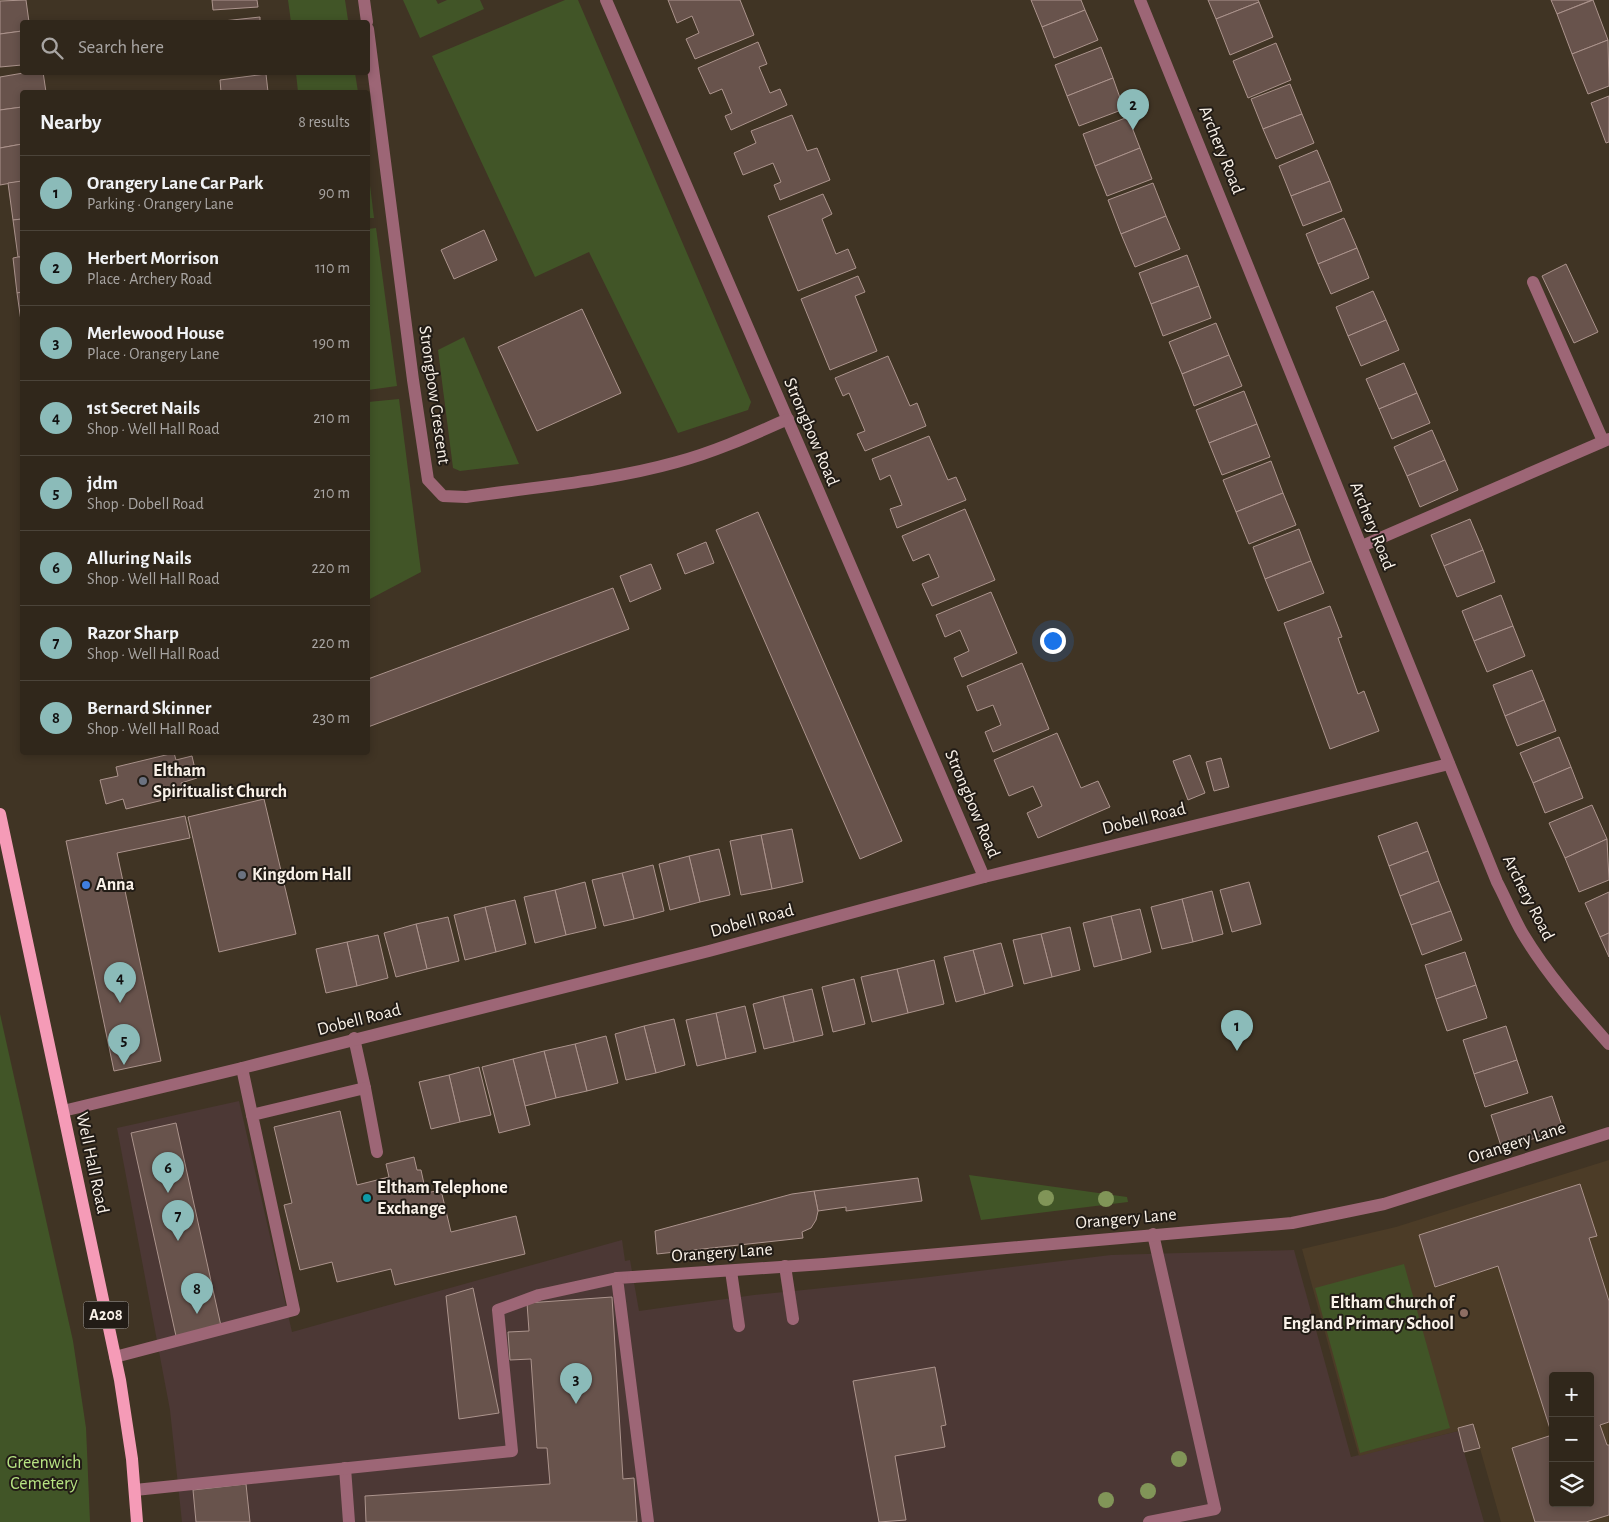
<!DOCTYPE html>
<meta charset="utf-8">
<style>
:root{--surface:#30271b;--page:#382f24;--text:#f1f3f6;--muted:#a8a5a3;--line:#4b443a;--accent:#8bbbb9}
body{margin:0;font-family:"Alegreya Sans",sans-serif;background:var(--page);color:var(--text)}
.controls{position:absolute;right:15px;bottom:15px;display:grid;overflow:hidden;border-radius:5px;box-shadow:0 2px 8px #0003}
.controls button{width:45px;height:45px;display:grid;place-items:center;padding:0;border:0;border-bottom:1px solid var(--line);background:var(--surface);color:var(--text);font:25px sans-serif}
.you{position:absolute;left:1052px;top:640px;width:18px;height:18px;margin:-12px;border:4px solid #fff;border-radius:50%;background:#1a73e8;box-shadow:0 0 0 8px #1a73e833}
.badge{display:grid;place-items:center;width:32px;height:32px;border-radius:50%;background:var(--accent);color:#111;font-size:16px;font-weight:700}
.pin{position:absolute;translate:-50% -41px;filter:drop-shadow(0 1px 2px #0008)}
.pin::after{content:'';position:absolute;top:26px;width:18px;height:15px;background:inherit;clip-path:polygon(0 0,100% 0,50% 100%)}
.list{margin:0;padding:0;list-style:none}
h2{display:flex;justify-content:space-between;align-items:center;height:65px;margin:0;padding:0 20px;font-size:21px}
h2 small{font-size:16px;font-weight:400;color:var(--muted)}
.list li{display:grid;grid-template-columns:32px 1fr auto;gap:15px;align-items:center;box-sizing:border-box;height:75px;padding:0 20px;border-top:1px solid var(--line)}
.list b{display:block;font-size:19px;white-space:nowrap}
.list p{margin:0;font-size:16px;white-space:nowrap;color:var(--muted)}
.list em{font-size:16px;font-style:normal;color:var(--muted)}
.icon{flex:none;width:28px;height:28px;fill:none;stroke:currentColor;stroke-width:2;stroke-linecap:round;stroke-linejoin:round}
.map{position:relative;flex:none;width:1609px;height:1522px;overflow:hidden}
.search{position:absolute;background:var(--surface);box-shadow:0 2px 8px #0003;left:20px;top:20px;width:350px;height:55px;display:flex;align-items:center;gap:12px;box-sizing:border-box;padding:0 18px;border-radius:5px;color:var(--muted);font-size:19px}
.panel{position:absolute;background:var(--surface);box-shadow:0 2px 8px #0003;left:20px;top:90px;width:350px;height:665px;border-radius:5px}
.map>svg:first-child{display:block}
.commercial{fill:#4c3835}
.built{fill:#4c3c27;fill-rule:evenodd}
.green{fill:#415527}
.building{fill:#68534c;stroke:#ac948d;fill-rule:evenodd}
.lines{fill:none;stroke-linecap:round;stroke-linejoin:round}
.service{stroke:#9d6676;stroke-width:12}
.minor{stroke:#9d6676;stroke-width:12}
.primary{stroke:#f59bb7;stroke-width:12}
.tree{fill:#819558}
.worship-dot{fill:#6b7280;stroke:#221c16;stroke-width:2}
.shop-dot{fill:#3f7fe0;stroke:#221c16;stroke-width:2}
.culture-dot{fill:#0f9aa8;stroke:#221c16;stroke-width:2}
.education-dot{fill:#8d6e63;stroke:#221c16;stroke-width:2}
.labels{text-anchor:middle;dominant-baseline:central;stroke-width:4;stroke-linejoin:round;paint-order:stroke}
.shield{fill:#221c16;stroke:#b9b2aa;stroke-width:1}
.shield-label{font-size:16px;font-weight:bold;fill:#faf2e9}
.street-label{font-size:18px;fill:#faf2e9;stroke:#221c16}
.poi-label{font-size:18px;font-weight:bold;fill:#faf2e9;stroke:#221c16;text-anchor:start}
.park-label{font-size:18px;fill:#b7e483;stroke:#221c16}
</style>
<div class="map">
<svg width="1609" height="1522" viewBox="0 0 1609 1522">
<rect width="100%" height="100%" fill="#403424"/>
<path class="commercial" d="M239,1101l53,231 330,-92 3,21 5,-1 9,51 115,-16 167,-17 190,-23 183,-5 57,207 107,-26 26,91h-1302l-12,-112 -53,-282z"/>
<path class="built" d="M1609,1160v362h-108l-28,-98 -15,4v3l-99,25 -57,-207 94,-22zM1553,1376h37v127h-37z"/>
<g class="green">
<path d="M288,0h57l3,20 -2,2h-55z"/>
<path d="M403,0h33l2,4 9,-4h33l4,9 -64,29z"/>
<path d="M565,0h13l173,402 -3,8 -70,23 -89,-181 -54,25 -103,-221z"/>
<path d="M296,73h59l3,19h-60z"/>
<path d="M368,169l6,49h-6z"/>
<path d="M376,228l21,158 -29,4v-161z"/>
<path d="M464,337l55,127 -59,7 -7,-3 -15,-118z"/>
<path d="M399,399l22,173 -53,28v-198z"/>
<path d="M0,1014l73,327 13,87 4,94h-90z"/>
<path d="M969,1175l158,22 1,5 -147,18z"/>
<path d="M1404,1264l46,164 -90,25 -45,-165z"/>
</g>
<g class="building">
<path d="M26,0l3,22h-7v9l-22,3v-33z"/>
<path d="M212,0h45l1,7 -45,3z"/>
<path d="M668,0h72l14,35 -59,24 -9,-20 13,-6 -7,-17 -15,7z"/>
<path d="M1031,0h50l4,10 -43,17z"/>
<path d="M1208,0h50l1,2 -43,17z"/>
<path d="M1551,0h41l-35,14z"/>
<path d="M1593,0l15,40 -36,14 -15,-40z"/>
<path d="M1259,2l14,35 -43,18 -14,-36z"/>
<path d="M1085,10l13,30 -44,18 -12,-31z"/>
<path d="M260,17v5h-46z"/>
<path d="M22,31v34l-22,2v-33z"/>
<path d="M1608,40l1,46 -21,8 -16,-40z"/>
<path d="M758,42l9,22 -8,3 11,26 10,-4 7,16 -56,25 -6,-14 7,-3 -10,-24 -12,5 -12,-26z"/>
<path d="M1276,43l15,37 -43,18 -15,-37z"/>
<path d="M1101,47l12,31 -46,18 -12,-31z"/>
<path d="M29,72h14l3,20h-24v15l-22,3v-33z"/>
<path d="M266,74l2,18h-47l-1,-12z"/>
<path d="M1113,78l11,31 -45,17 -12,-30z"/>
<path d="M1290,84l12,30 -39,15 -12,-30z"/>
<path d="M1609,96v46l-3,1 -15,-40z"/>
<path d="M22,107v37l-22,4v-38z"/>
<path d="M1302,114l12,29 -38,16 -13,-30z"/>
<path d="M792,115l15,36 10,-3 13,32 -50,20 -6,-15 7,-3 -8,-19 -30,12 -9,-22 22,-10 -5,-12z"/>
<path d="M1128,117l12,31 -45,18 -12,-32z"/>
<path d="M22,144v37l-22,4v-37z"/>
<path d="M1140,148l12,31 -45,17 -12,-30z"/>
<path d="M1317,150l13,31 -39,15 -12,-30z"/>
<path d="M22,181v38l-9,1 -5,-37z"/>
<path d="M1330,181l12,30 -39,15 -12,-30z"/>
<path d="M1153,183l13,33 -45,18 -13,-34z"/>
<path d="M823,194l9,20 -10,5 14,35 12,-5 8,19 -58,23 -30,-75z"/>
<path d="M1166,216l14,33 -45,18 -14,-33z"/>
<path d="M1344,218l13,30 -39,16 -12,-30z"/>
<path d="M22,219v38h-4l-5,-37z"/>
<path d="M484,230l13,30 -43,19 -13,-29z"/>
<path d="M1357,248l12,30 -38,16 -13,-30z"/>
<path d="M1187,255l12,31 -48,18 -12,-31z"/>
<path d="M18,257h4v35l-5,1 -4,-35z"/>
<path d="M1566,264l32,68 -24,11 -32,-67z"/>
<path d="M858,276l7,16 -10,4 22,55 -47,19 -29,-71z"/>
<path d="M1199,286l12,32 -48,18 -12,-32z"/>
<path d="M1373,291l13,29 -38,16 -12,-29z"/>
<path d="M22,292v36l-5,-35z"/>
<path d="M582,309l39,84 -84,38 -39,-84z"/>
<path d="M1386,320l13,30 -38,16 -13,-30z"/>
<path d="M1216,323l13,32 -47,19 -13,-32z"/>
<path d="M1229,355l13,31 -48,20 -12,-32z"/>
<path d="M888,356l22,50 7,-3 9,23 -61,25 -8,-17 8,-3 -16,-38 -6,3 -8,-18z"/>
<path d="M1404,363l13,30 -38,16 -13,-30z"/>
<path d="M1244,391l13,33 -48,19 -13,-33z"/>
<path d="M1417,393l13,30 -38,16 -13,-30z"/>
<path d="M1257,424l13,33 -48,18 -13,-32z"/>
<path d="M1432,430l13,30 -38,16 -13,-29z"/>
<path d="M929,436l19,44 8,-3 10,23 -69,28 -7,-19 12,-4 -12,-30 -10,5 -8,-21z"/>
<path d="M1445,460l13,30 -38,17 -13,-31z"/>
<path d="M1271,461l12,32 -47,19 -13,-32z"/>
<path d="M1283,493l13,32 -47,19 -13,-32z"/>
<path d="M965,509l30,71 -63,26 -10,-22 17,-7 -10,-23 -16,7 -11,-25z"/>
<path d="M758,512l144,329 -42,18 -144,-329z"/>
<path d="M1470,519l13,31 -39,16 -13,-31z"/>
<path d="M1299,529l12,32 -46,18 -12,-32z"/>
<path d="M706,542l8,21 -29,11 -8,-20z"/>
<path d="M1483,550l12,32 -38,15 -13,-31z"/>
<path d="M1311,561l13,32 -46,18 -13,-32z"/>
<path d="M651,564l10,25 -31,13 -10,-26z"/>
<path d="M613,588l16,41 -261,98v-48z"/>
<path d="M991,592l26,61 -55,24 -8,-19 15,-7 -9,-21 -15,7 -9,-22z"/>
<path d="M1501,595l12,31 -39,15 -12,-30z"/>
<path d="M1330,606l12,31 -4,1 20,56 6,-3 15,40 -49,18 -46,-126z"/>
<path d="M1513,626l12,30 -38,16 -13,-31z"/>
<path d="M1022,663l27,66 -56,23 -8,-20 16,-7 -8,-20 -16,6 -10,-25z"/>
<path d="M1532,670l12,30 -39,16 -12,-31z"/>
<path d="M1544,700l12,31 -39,15 -12,-30z"/>
<path d="M1057,733l24,55 17,-7 12,26 -72,31 -11,-25 15,-7 -9,-20 -24,10 -15,-36z"/>
<path d="M1559,737l12,30 -38,16 -13,-30z"/>
<path d="M174,753l2,7 16,-4 5,22 -16,5 3,12 -58,14 -3,-10 -17,5 -6,-24 18,-4 -2,-9z"/>
<path d="M1190,755l15,38 -17,7 -15,-39z"/>
<path d="M1221,758l8,29 -15,4 -8,-29z"/>
<path d="M1571,767l12,31 -38,15 -12,-30z"/>
<path d="M264,799l32,135 -77,18 -31,-135z"/>
<path d="M1592,805l15,34 -42,19 -16,-35z"/>
<path d="M185,816l5,22 -73,15 44,208 -47,10 -48,-230z"/>
<path d="M1417,822l11,29 -39,15 -11,-30z"/>
<path d="M792,829l11,53 -31,7 -11,-54z"/>
<path d="M761,835l11,54 -31,6 -11,-54z"/>
<path d="M1607,839l2,41 -30,12 -14,-34z"/>
<path d="M719,849l11,46 -30,7 -11,-46z"/>
<path d="M1428,851l11,30 -39,15 -11,-30z"/>
<path d="M689,856l11,46 -30,8 -11,-46z"/>
<path d="M653,865l11,46 -30,8 -12,-46z"/>
<path d="M622,873l12,46 -30,7 -12,-46z"/>
<path d="M1439,881l12,30 -40,14 -11,-29z"/>
<path d="M585,882l11,46 -30,7 -11,-45z"/>
<path d="M1249,882l12,42 -29,8 -12,-42z"/>
<path d="M555,890l11,45 -31,8 -11,-46z"/>
<path d="M1212,891l11,43 -30,8 -11,-43z"/>
<path d="M1609,892v41l-9,4 -15,-34z"/>
<path d="M1182,899l11,43 -31,7 -11,-42z"/>
<path d="M515,900l11,44 -30,8 -11,-45z"/>
<path d="M485,907l11,45 -31,8 -11,-45z"/>
<path d="M1140,909l11,43 -29,8 -11,-44z"/>
<path d="M1451,911l11,29 -40,15 -11,-30z"/>
<path d="M1111,916l11,44 -28,7 -11,-44z"/>
<path d="M448,917l11,44 -32,8 -11,-45z"/>
<path d="M416,924l11,45 -31,8 -12,-44z"/>
<path d="M1070,927l10,43 -28,7 -11,-43z"/>
<path d="M1609,933v24l-9,-20z"/>
<path d="M1041,934l11,43 -28,7 -11,-44z"/>
<path d="M378,935l10,43 -31,8 -10,-44z"/>
<path d="M347,942l10,44 -31,7 -10,-44z"/>
<path d="M1001,943l12,43 -28,8 -12,-44z"/>
<path d="M973,950l12,44 -29,8 -12,-45z"/>
<path d="M1465,952l11,33 -40,14 -11,-34z"/>
<path d="M934,960l10,44 -36,9 -11,-44z"/>
<path d="M897,969l11,44 -36,9 -11,-45z"/>
<path d="M854,979l11,45 -32,8 -11,-45z"/>
<path d="M1476,985l11,33 -40,13 -11,-32z"/>
<path d="M812,989l11,46 -29,7 -11,-46z"/>
<path d="M783,996l11,46 -30,7 -11,-45z"/>
<path d="M745,1006l11,46 -30,7 -10,-46z"/>
<path d="M716,1013l10,46 -29,7 -11,-46z"/>
<path d="M674,1019l11,46 -29,8 -12,-47z"/>
<path d="M644,1026l12,47 -30,7 -11,-46z"/>
<path d="M1506,1026l11,34 -43,14 -11,-34z"/>
<path d="M606,1036l12,47 -31,8 -12,-47z"/>
<path d="M575,1044l12,47 -31,7 -12,-47z"/>
<path d="M544,1051l12,47 -31,8 -12,-47z"/>
<path d="M513,1059l17,66 -31,8 -17,-66z"/>
<path d="M1517,1060l11,33 -43,14 -11,-33z"/>
<path d="M479,1067l12,48 -31,7 -11,-47z"/>
<path d="M449,1075l11,47 -29,7 -12,-47z"/>
<path d="M1552,1096l11,33 -61,20 -11,-34z"/>
<path d="M340,1111l17,74 32,-8 -3,-13 28,-7 3,13h4l5,23 15,-3 10,42 65,-16 9,38 -130,31 -4,-16 -54,13 -5,-20 -32,8 -16,-65 8,-2 -18,-76z"/>
<path d="M176,1123l45,203 -45,10 -45,-203z"/>
<path d="M918,1178l4,23 -76,10v-4l-28,4 -4,-20z"/>
<path d="M1580,1184l17,52 -8,2 20,63v121l-9,3 7,20h2v70l-23,7h-51l-23,-74 40,-13 -54,-169 -63,21 -16,-52zM1553,1376h37v127h-37z"/>
<path d="M814,1191l4,20 -2,9 -5,8 -9,4 1,6 -146,16 -2,-23 137,-37z"/>
<path d="M473,1288l26,125 -40,6 -13,-123z"/>
<path d="M612,1297l11,182 11,-1 3,44h-271l-1,-26 185,-12 -3,-36h-10l-6,-89 -21,1 -2,-28 21,-1 -2,-28z"/>
<path d="M935,1367l11,58 -5,1 4,21 -50,9 11,64 -27,2 -26,-141z"/>
<path d="M1473,1424l7,24 -16,4 -6,-24z"/>
<path d="M246,1484l4,38h-54l-3,-32z"/>
</g>
<g class="lines">
<g class="service">
<path d="M1533,282l70,159"/>
<path d="M1362,546l247,-107"/>
<path d="M354,1038l11,50"/>
<path d="M242,1068l10,47"/>
<path d="M785,1266l8,53"/>
<path d="M731,1271l8,55"/>
<path d="M633,1277l-16,1 31,244"/>
<path d="M115,1357l179,-47 -42,-195 113,-27 12,64"/>
<path d="M345,1468l4,54"/>
<path d="M135,1490l377,-39 -14,-141 41,-15 78,-17"/>
<path d="M1149,1522l66,-13 -62,-275"/>
</g>
<g class="minor">
<path d="M364,0l3,22"/>
<path d="M606,0c126,292 254,584 378,877"/>
<path d="M1140,0l357,882c9,17 16,35 26,52 24,40 55,75 86,110"/>
<path d="M368,29l45,351 15,100 15,16 23,1c70,-10 143,-16 211,-35 38,-10 75,-27 111,-43"/>
<path d="M63,1111l179,-43 467,-117 275,-74 465,-113"/>
<path d="M633,1277l191,-13 468,-41 92,-19 225,-71"/>
</g>
<path class="primary" d="M0,814l120,566 12,79 5,63"/>
</g>
<g class="tree">
<circle cx="1046" cy="1198" r="8"/>
<circle cx="1106" cy="1199" r="8"/>
<circle cx="1179" cy="1459" r="8"/>
<circle cx="1148" cy="1491" r="8"/>
<circle cx="1106" cy="1500" r="8"/>
</g>
<g class="worship-dot">
<circle cx="143" cy="781" r="5"/>
<circle cx="242" cy="875" r="5"/>
</g>
<circle class="shop-dot" cx="86" cy="885" r="5"/>
<circle class="culture-dot" cx="367" cy="1198" r="5"/>
<circle class="education-dot" cx="1464" cy="1313" r="5"/>
<g class="labels">
<rect class="shield" x="83.5" y="1301.5" width="45" height="27" rx="4"/>
<g class="shield-label">
<text x="106" y="1315">A208</text>
</g>
<g class="street-label">
<text transform="translate(1221 150) rotate(68)">Archery Road</text>
<text transform="translate(434 395) rotate(82)">Strongbow Crescent</text>
<text transform="translate(811 432) rotate(67)">Strongbow Road</text>
<text transform="translate(1372 526) rotate(68)">Archery Road</text>
<text transform="translate(972 804) rotate(67)">Strongbow Road</text>
<text transform="translate(1144 819) rotate(-14)">Dobell Road</text>
<text transform="translate(1528 898) rotate(63)">Archery Road</text>
<text transform="translate(752 921) rotate(-15)">Dobell Road</text>
<text transform="translate(359 1020) rotate(-14)">Dobell Road</text>
<text transform="translate(1517 1143) rotate(-18)">Orangery Lane</text>
<text transform="translate(92 1163) rotate(78)">Well Hall Road</text>
<text transform="translate(1126 1219) rotate(-5)">Orangery Lane</text>
<text transform="translate(722 1253) rotate(-4)">Orangery Lane</text>
</g>
<g class="poi-label">
<text x="153" y="771">Eltham<tspan x="153" dy="21">Spiritualist Church</tspan></text>
<text x="252" y="875">Kingdom Hall</text>
<text x="96" y="885">Anna</text>
<text x="377" y="1188">Eltham Telephone<tspan x="377" dy="21">Exchange</tspan></text>
<text x="1454" y="1303" text-anchor="end">Eltham Church of<tspan x="1454" dy="21">England Primary School</tspan></text>
</g>
<g class="park-label">
<text x="44" y="1463">Greenwich<tspan x="44" dy="21">Cemetery</tspan></text>
</g>
</g>
</svg>
<div class="controls">
<button>+</button>
<button>−</button>
<button><svg class="icon" aria-label="layers" viewBox="0 0 24 24"><path d="M12 4l9 5-9 5-9-5zM3 14l9 5 9-5"/></svg></button>
</div>
<div class="you"></div>
<div class="pin badge" style="left:1237px;top:1051px">1</div>
<div class="pin badge" style="left:1133px;top:130px">2</div>
<div class="pin badge" style="left:576px;top:1404px">3</div>
<div class="pin badge" style="left:120px;top:1003px">4</div>
<div class="pin badge" style="left:124px;top:1065px">5</div>
<div class="pin badge" style="left:168px;top:1193px">6</div>
<div class="pin badge" style="left:178px;top:1241px">7</div>
<div class="pin badge" style="left:197px;top:1314px">8</div>
<div class="search"><svg class="icon" aria-label="search" viewBox="0 0 24 24"><circle cx="10" cy="10" r="6"/><path d="M15 15l6 6"/></svg>Search here</div>
<section class="panel">
<h2>Nearby<small>8 results</small></h2>
<ul class="list">
<li><span class="badge">1</span><div><b>Orangery Lane Car Park</b><p>Parking · Orangery Lane</p></div><em>90 m</em></li>
<li><span class="badge">2</span><div><b>Herbert Morrison</b><p>Place · Archery Road</p></div><em>110 m</em></li>
<li><span class="badge">3</span><div><b>Merlewood House</b><p>Place · Orangery Lane</p></div><em>190 m</em></li>
<li><span class="badge">4</span><div><b>1st Secret Nails</b><p>Shop · Well Hall Road</p></div><em>210 m</em></li>
<li><span class="badge">5</span><div><b>jdm</b><p>Shop · Dobell Road</p></div><em>210 m</em></li>
<li><span class="badge">6</span><div><b>Alluring Nails</b><p>Shop · Well Hall Road</p></div><em>220 m</em></li>
<li><span class="badge">7</span><div><b>Razor Sharp</b><p>Shop · Well Hall Road</p></div><em>220 m</em></li>
<li><span class="badge">8</span><div><b>Bernard Skinner</b><p>Shop · Well Hall Road</p></div><em>230 m</em></li>
</ul>
</section>
</div>
